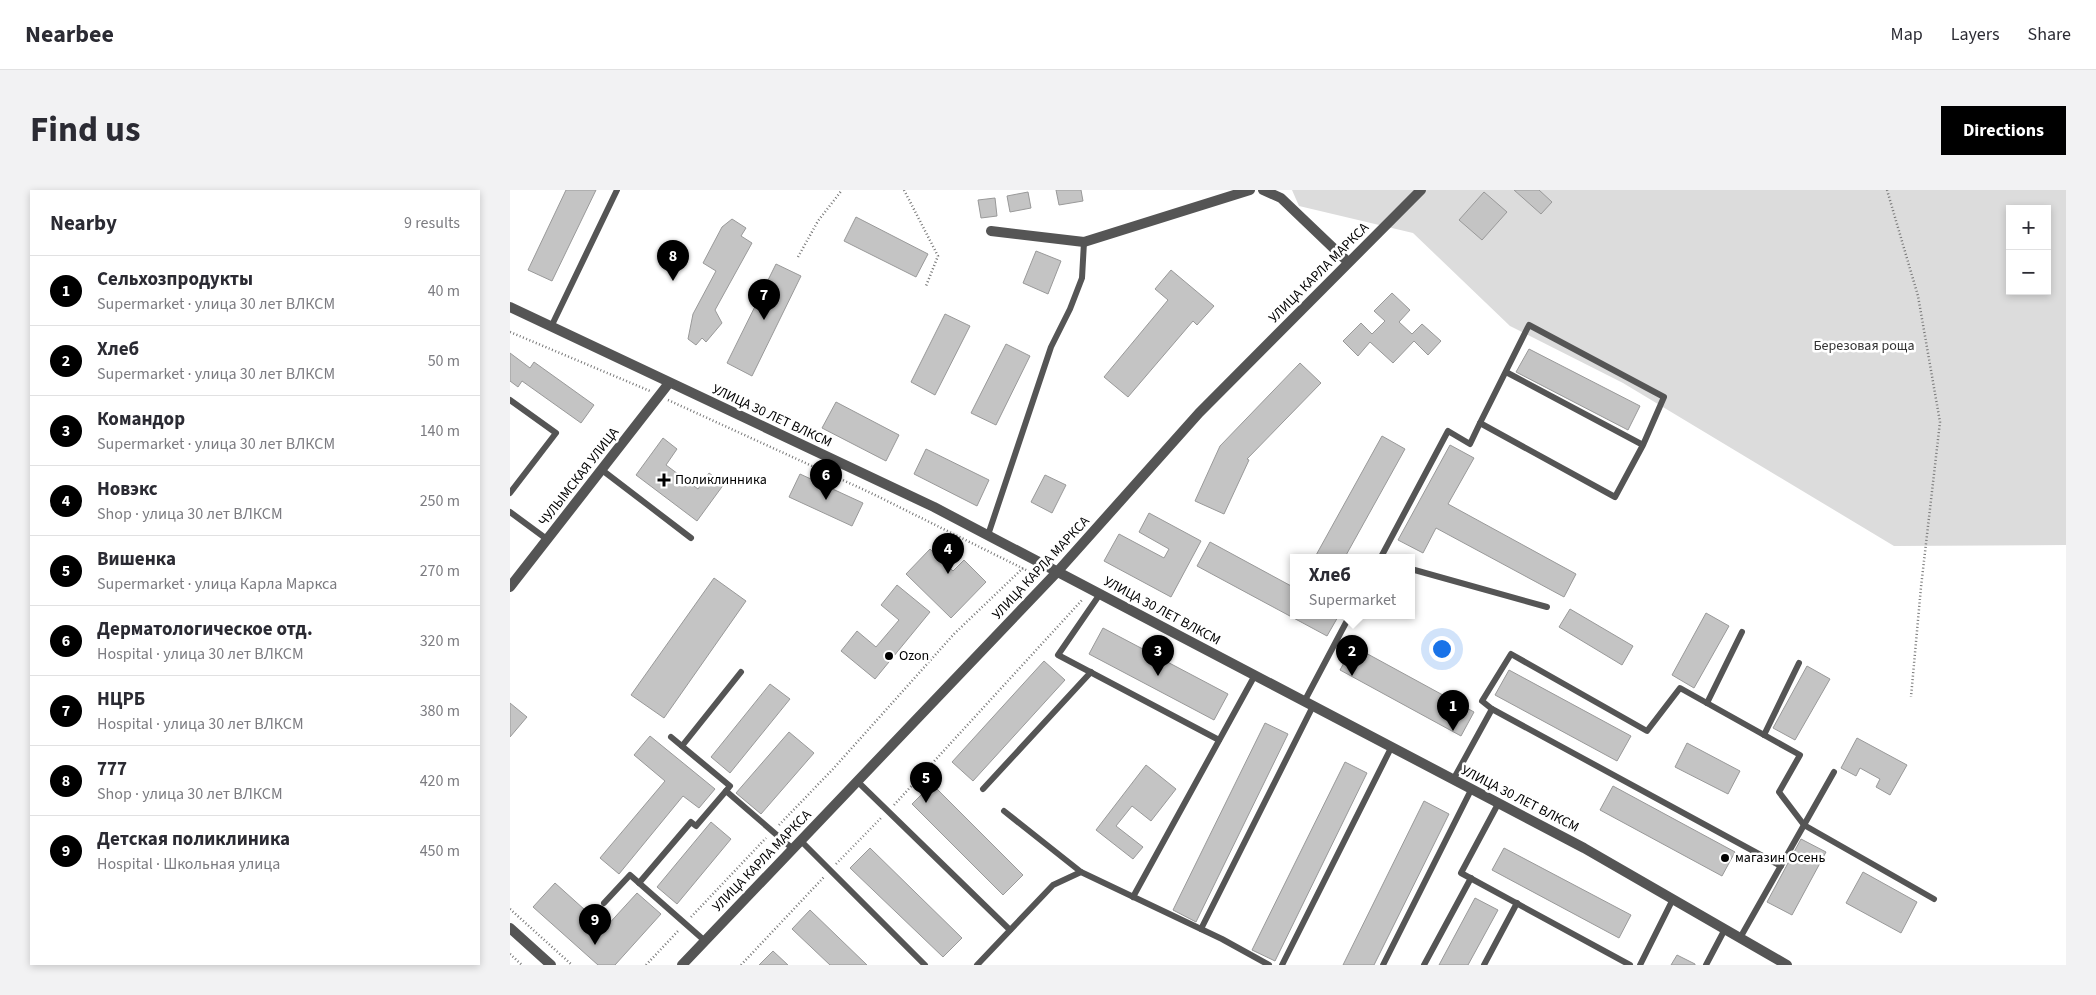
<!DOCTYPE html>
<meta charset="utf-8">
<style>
:root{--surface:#fff;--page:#f2f2f3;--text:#2b2b33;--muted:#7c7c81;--line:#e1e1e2;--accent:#000}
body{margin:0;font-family:"Source Sans 3",sans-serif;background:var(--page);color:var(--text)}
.controls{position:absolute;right:15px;top:15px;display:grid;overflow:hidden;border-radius:0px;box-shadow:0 2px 8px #0003}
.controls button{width:45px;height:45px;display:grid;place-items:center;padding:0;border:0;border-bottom:1px solid var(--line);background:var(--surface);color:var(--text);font:25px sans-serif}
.you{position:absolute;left:931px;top:458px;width:18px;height:18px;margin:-12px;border:4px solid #fff;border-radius:50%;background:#1a73e8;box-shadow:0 0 0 8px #1a73e833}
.badge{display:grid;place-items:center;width:32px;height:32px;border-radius:50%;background:var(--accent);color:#fff;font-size:16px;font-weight:700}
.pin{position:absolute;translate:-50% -41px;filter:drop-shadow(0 1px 2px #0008)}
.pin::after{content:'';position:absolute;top:26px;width:18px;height:15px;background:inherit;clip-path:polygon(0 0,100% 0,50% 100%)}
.popup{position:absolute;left:780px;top:364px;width:125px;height:65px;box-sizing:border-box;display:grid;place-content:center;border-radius:0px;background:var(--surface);filter:drop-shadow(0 1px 4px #0005);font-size:16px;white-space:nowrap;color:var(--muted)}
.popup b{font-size:19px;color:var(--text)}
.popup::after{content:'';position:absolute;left:50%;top:100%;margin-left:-10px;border:10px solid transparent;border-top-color:var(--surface)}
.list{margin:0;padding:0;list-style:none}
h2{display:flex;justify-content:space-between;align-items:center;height:65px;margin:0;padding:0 20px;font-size:21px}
h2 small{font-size:16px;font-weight:400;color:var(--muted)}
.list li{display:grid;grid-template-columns:32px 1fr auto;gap:15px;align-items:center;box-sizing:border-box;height:70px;padding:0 20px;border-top:1px solid var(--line)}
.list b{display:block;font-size:19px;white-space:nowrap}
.list p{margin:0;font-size:16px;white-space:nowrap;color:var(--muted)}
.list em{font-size:16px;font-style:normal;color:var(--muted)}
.map{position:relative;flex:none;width:1556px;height:775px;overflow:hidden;border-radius:0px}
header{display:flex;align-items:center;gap:30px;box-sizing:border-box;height:70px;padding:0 25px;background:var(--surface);border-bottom:1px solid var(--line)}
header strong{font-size:24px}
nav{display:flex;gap:28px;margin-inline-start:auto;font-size:18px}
.intro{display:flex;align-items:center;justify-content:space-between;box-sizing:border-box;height:120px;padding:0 30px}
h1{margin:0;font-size:35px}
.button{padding:12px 22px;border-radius:0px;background:var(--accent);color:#fff;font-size:18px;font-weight:700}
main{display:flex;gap:30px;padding:0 30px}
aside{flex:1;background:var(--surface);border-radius:0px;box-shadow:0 2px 8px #0003}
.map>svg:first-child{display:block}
.green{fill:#dcdcdc;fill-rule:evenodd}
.building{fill:#c4c4c4;stroke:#999}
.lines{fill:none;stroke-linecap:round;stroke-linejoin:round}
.path{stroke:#777;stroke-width:2.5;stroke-dasharray:1 2.5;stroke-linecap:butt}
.lane{stroke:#555;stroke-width:6}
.street{stroke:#555;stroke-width:10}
.poi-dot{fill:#000;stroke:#fff;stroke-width:2}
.labels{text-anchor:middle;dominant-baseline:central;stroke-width:5;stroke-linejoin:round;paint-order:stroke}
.street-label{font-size:14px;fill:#000;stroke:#fff}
.park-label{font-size:14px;fill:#333;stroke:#fff}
.poi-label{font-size:14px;fill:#000;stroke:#fff;text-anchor:start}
</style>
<header>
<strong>Nearbee</strong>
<nav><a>Map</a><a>Layers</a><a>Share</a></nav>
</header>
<div class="intro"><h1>Find us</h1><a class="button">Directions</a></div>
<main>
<aside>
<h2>Nearby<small>9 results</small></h2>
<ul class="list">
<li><span class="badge">1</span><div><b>Сельхозпродукты</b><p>Supermarket · улица 30 лет ВЛКСМ</p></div><em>40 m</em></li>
<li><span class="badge">2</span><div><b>Хлеб</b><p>Supermarket · улица 30 лет ВЛКСМ</p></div><em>50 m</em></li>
<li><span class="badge">3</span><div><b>Командор</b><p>Supermarket · улица 30 лет ВЛКСМ</p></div><em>140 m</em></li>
<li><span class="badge">4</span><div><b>Новэкс</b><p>Shop · улица 30 лет ВЛКСМ</p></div><em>250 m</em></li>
<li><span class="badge">5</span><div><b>Вишенка</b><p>Supermarket · улица Карла Маркса</p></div><em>270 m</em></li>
<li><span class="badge">6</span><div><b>Дерматологическое отд.</b><p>Hospital · улица 30 лет ВЛКСМ</p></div><em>320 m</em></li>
<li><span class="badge">7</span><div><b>НЦРБ</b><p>Hospital · улица 30 лет ВЛКСМ</p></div><em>380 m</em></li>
<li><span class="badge">8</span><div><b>777</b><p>Shop · улица 30 лет ВЛКСМ</p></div><em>420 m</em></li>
<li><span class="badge">9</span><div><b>Детская поликлиника</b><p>Hospital · Школьная улица</p></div><em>450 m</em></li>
</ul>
</aside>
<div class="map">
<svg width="1556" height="775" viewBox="0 0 1556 775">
<rect width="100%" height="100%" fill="#fff"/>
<path class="green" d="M782,0h774v355l-172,1 -271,-163 -113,-57 -97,-93 -114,-27zM1500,19h37v82h-37z"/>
<g class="building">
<path d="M56,0h30l-44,91 -24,-11z"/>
<path d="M546,0h25l2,11 -24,4z"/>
<path d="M1004,0h25l13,12 -11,12z"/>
<path d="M518,2l3,16 -21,4 -3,-16z"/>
<path d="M974,2l23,20 -25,28 -23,-20z"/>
<path d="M485,8l2,18 -16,2 -3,-18z"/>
<path d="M346,27l72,37 -12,23 -72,-36z"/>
<path d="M222,29l14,9 -5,8 11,7 -37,67 7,13 -16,19 -4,-4 -6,7 -8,-6 5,-25 23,-43 -13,-8 19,-36z"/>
<path d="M526,61l25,10 -13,33 -25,-11z"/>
<path d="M266,74l25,12 -49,100 -25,-13z"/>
<path d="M661,80l43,36 -17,19 -4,-4 -65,76 -24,-20 64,-77 -13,-11z"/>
<path d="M882,103l18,17 -11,12 13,12 10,-10 19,17 -13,14 -14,-14 -21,22 -23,-21 -12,14 -15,-15 18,-18 11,11 13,-13 -11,-10z"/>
<path d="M435,124l25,12 -35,69 -24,-13z"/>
<path d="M496,154l24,12 -34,69 -25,-12z"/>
<path d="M1019,159l111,57 -12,24 -112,-58z"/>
<path d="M0,163l20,15 4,-6 60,43 -13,18 -59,-42 -4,6 -8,-6z"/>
<path d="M790,173l21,20 -74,76 2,1 -25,54 -29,-13 25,-55z"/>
<path d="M326,212l63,33 -13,26 -64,-33z"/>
<path d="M872,246l23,13 -60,108h-30z"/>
<path d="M153,248l14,11 -11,16 32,24 11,-16 15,11 -27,37 -61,-46z"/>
<path d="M940,255l24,13 -26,46 128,70 -12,23 -128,-69 -13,25 -25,-13z"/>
<path d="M416,259l63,31 -12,26 -63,-32z"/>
<path d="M290,284l63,29 -11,23 -63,-29z"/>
<path d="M535,285l21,10 -14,28 -21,-11z"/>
<path d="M639,323l52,28 -30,56 -67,-36 15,-27 45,24 5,-9 -30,-17z"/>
<path d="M700,352l83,45v28h46l-12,21 -130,-70z"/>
<path d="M420,359l23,22 11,-11 22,22 -35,36 -45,-44z"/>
<path d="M204,388l32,23 -82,117 -33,-23z"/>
<path d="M387,395l33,27 -55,67 -34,-28 16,-20 19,16 23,-27 -18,-15z"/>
<path d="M1060,419l63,37 -11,19 -63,-38z"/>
<path d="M1196,423l23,13 -35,62 -22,-13z"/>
<path d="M593,438l125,66 -14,26 -125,-66z"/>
<path d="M843,456l121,66 -13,24 -121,-66z"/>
<path d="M534,471l21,19 -92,101 -21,-19z"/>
<path d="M1297,476l23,13 -35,61 -22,-12z"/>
<path d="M999,480l122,66 -14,25 -122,-66z"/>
<path d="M260,494l20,15 -60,74 -19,-16z"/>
<path d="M0,513l17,14 -17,20z"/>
<path d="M755,533l23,11 -92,188 -23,-12z"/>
<path d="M279,542l25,21 -53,61 -25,-21z"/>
<path d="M140,546l65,53 -16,19 -16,-12 -64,78 -19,-16 65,-77 -31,-26z"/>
<path d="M1347,548l50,27 -17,30 -14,-8 4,-8 -20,-11 -4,8 -15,-8z"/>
<path d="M1177,553l53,28 -12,23 -53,-27z"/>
<path d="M835,572l22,11 -92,188 -23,-11z"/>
<path d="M636,575l30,24 -25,32 -19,-15 -16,20 27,21 -10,12 -37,-29z"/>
<path d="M422,594l91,91 -20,20 -91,-91z"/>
<path d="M1103,596l122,66 -13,24 -122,-66z"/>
<path d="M914,611l25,13 -75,151h-31z"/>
<path d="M201,632l20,17 -54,65 -20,-17z"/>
<path d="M1291,649l25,13 -34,63 -25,-13z"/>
<path d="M360,658l92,90 -19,19 -93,-89z"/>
<path d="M994,658l127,67 -12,23 -127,-68z"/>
<path d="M1353,682l54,30 -16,31 -55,-30z"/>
<path d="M45,693l50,45 32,-35 24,21 -46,51h-17l-65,-58z"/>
<path d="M965,708l23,12 -30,55h-29z"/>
<path d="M300,720l57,55h-37l-38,-36z"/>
<path d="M263,761l15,14h-29z"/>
<path d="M1167,765l18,9v1h-24z"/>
</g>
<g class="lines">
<g class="path">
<path d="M394,0l34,66 -12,30"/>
<path d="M1377,0l31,106 22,126 -19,165 -10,110"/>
<path d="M288,67l20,-36 24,-31"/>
<path d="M0,142l140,59"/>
<path d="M158,210l203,93 167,83"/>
<path d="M384,615l189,-206"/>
<path d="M269,635l54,-56 121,-135 69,-66"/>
<path d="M326,674l45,-46"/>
<path d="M0,719l62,56"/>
<path d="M181,727l75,-79"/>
<path d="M0,764l12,11"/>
<path d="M136,775l33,-35"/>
<path d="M231,775l83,-88"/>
</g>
<g class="lane">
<path d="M41,137l66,-137"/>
<path d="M996,182l137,73 -28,52 -135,-74 49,-98 135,72 -21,48"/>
<path d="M0,210l46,33 -46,60"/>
<path d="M92,280l89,68"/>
<path d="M0,322l38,28"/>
<path d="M478,345l63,-188 19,-38 12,-31 2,-36"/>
<path d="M871,367l67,-126 22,13 10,-21"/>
<path d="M901,379l136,38"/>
<path d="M590,404l-42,61 161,85"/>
<path d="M794,512l46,-87"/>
<path d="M1197,513l35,-71"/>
<path d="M982,519l289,157"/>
<path d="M1254,545l35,-72"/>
<path d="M161,547l59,49 -4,5"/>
<path d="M172,556l59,-74"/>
<path d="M943,590l39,-71 -10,-8 29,-47 136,77 33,-43 120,67 -21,37 25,33 130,74"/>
<path d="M347,591l153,149"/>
<path d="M473,599l108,-117"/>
<path d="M988,614l-37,69 169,92"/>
<path d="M494,621l77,61 141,67 47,26"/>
<path d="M291,651l124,124"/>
<path d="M129,693l52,-61 5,4 30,-35 67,58"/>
<path d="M623,707l122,-222"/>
<path d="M94,713l26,-28 75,66"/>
<path d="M691,739l112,-223"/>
<path d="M1230,748l94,-166"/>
<path d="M467,775l76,-80 28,-13"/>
<path d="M772,775l109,-217"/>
<path d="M873,775l88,-175"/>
<path d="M914,775l47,-87"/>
<path d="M974,775l33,-62"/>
<path d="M1130,775l33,-66"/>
<path d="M1196,775l19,-36"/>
</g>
<g class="street">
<path d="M753,0l18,8 67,64"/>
<path d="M481,41l93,11 166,-52"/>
<path d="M0,117l424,200 650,341 203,117"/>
<path d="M0,397l159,-204"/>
<path d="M0,738l41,37"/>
<path d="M172,775l376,-394 141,-158 222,-223"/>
</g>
</g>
<g class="poi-dot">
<path d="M151.5 282.5h5v5h5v5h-5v5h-5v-5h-5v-5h5z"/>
<circle cx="379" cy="466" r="5"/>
<circle cx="1215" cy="668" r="5"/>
</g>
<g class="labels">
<g class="street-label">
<text transform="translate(809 83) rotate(-45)">УЛИЦА КАРЛА МАРКСА</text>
<text transform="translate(262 226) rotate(25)">УЛИЦА 30 ЛЕТ ВЛКСМ</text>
<text transform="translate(69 287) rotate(-52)">ЧУЛЫМСКАЯ УЛИЦА</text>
<text transform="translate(531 378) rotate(-47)">УЛИЦА КАРЛА МАРКСА</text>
<text transform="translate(652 421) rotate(28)">УЛИЦА 30 ЛЕТ ВЛКСМ</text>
<text transform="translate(1010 609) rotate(27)">УЛИЦА 30 ЛЕТ ВЛКСМ</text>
<text transform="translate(252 671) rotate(-46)">УЛИЦА КАРЛА МАРКСА</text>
</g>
<g class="park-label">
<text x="1354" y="156">Березовая роща</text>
</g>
<g class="poi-label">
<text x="165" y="290">Поликлинника</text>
<text x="389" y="466">Ozon</text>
<text x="1225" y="668">магазин Осень</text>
</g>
</g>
</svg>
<div class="controls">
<button>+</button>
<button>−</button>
</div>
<div class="you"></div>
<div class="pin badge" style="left:943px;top:541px">1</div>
<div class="pin badge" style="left:842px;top:486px">2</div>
<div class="popup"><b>Хлеб</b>Supermarket</div>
<div class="pin badge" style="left:648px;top:486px">3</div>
<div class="pin badge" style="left:438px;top:384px">4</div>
<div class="pin badge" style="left:416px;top:613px">5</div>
<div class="pin badge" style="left:316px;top:310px">6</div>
<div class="pin badge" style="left:254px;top:130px">7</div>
<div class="pin badge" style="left:163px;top:91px">8</div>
<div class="pin badge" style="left:85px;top:755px">9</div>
</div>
</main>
